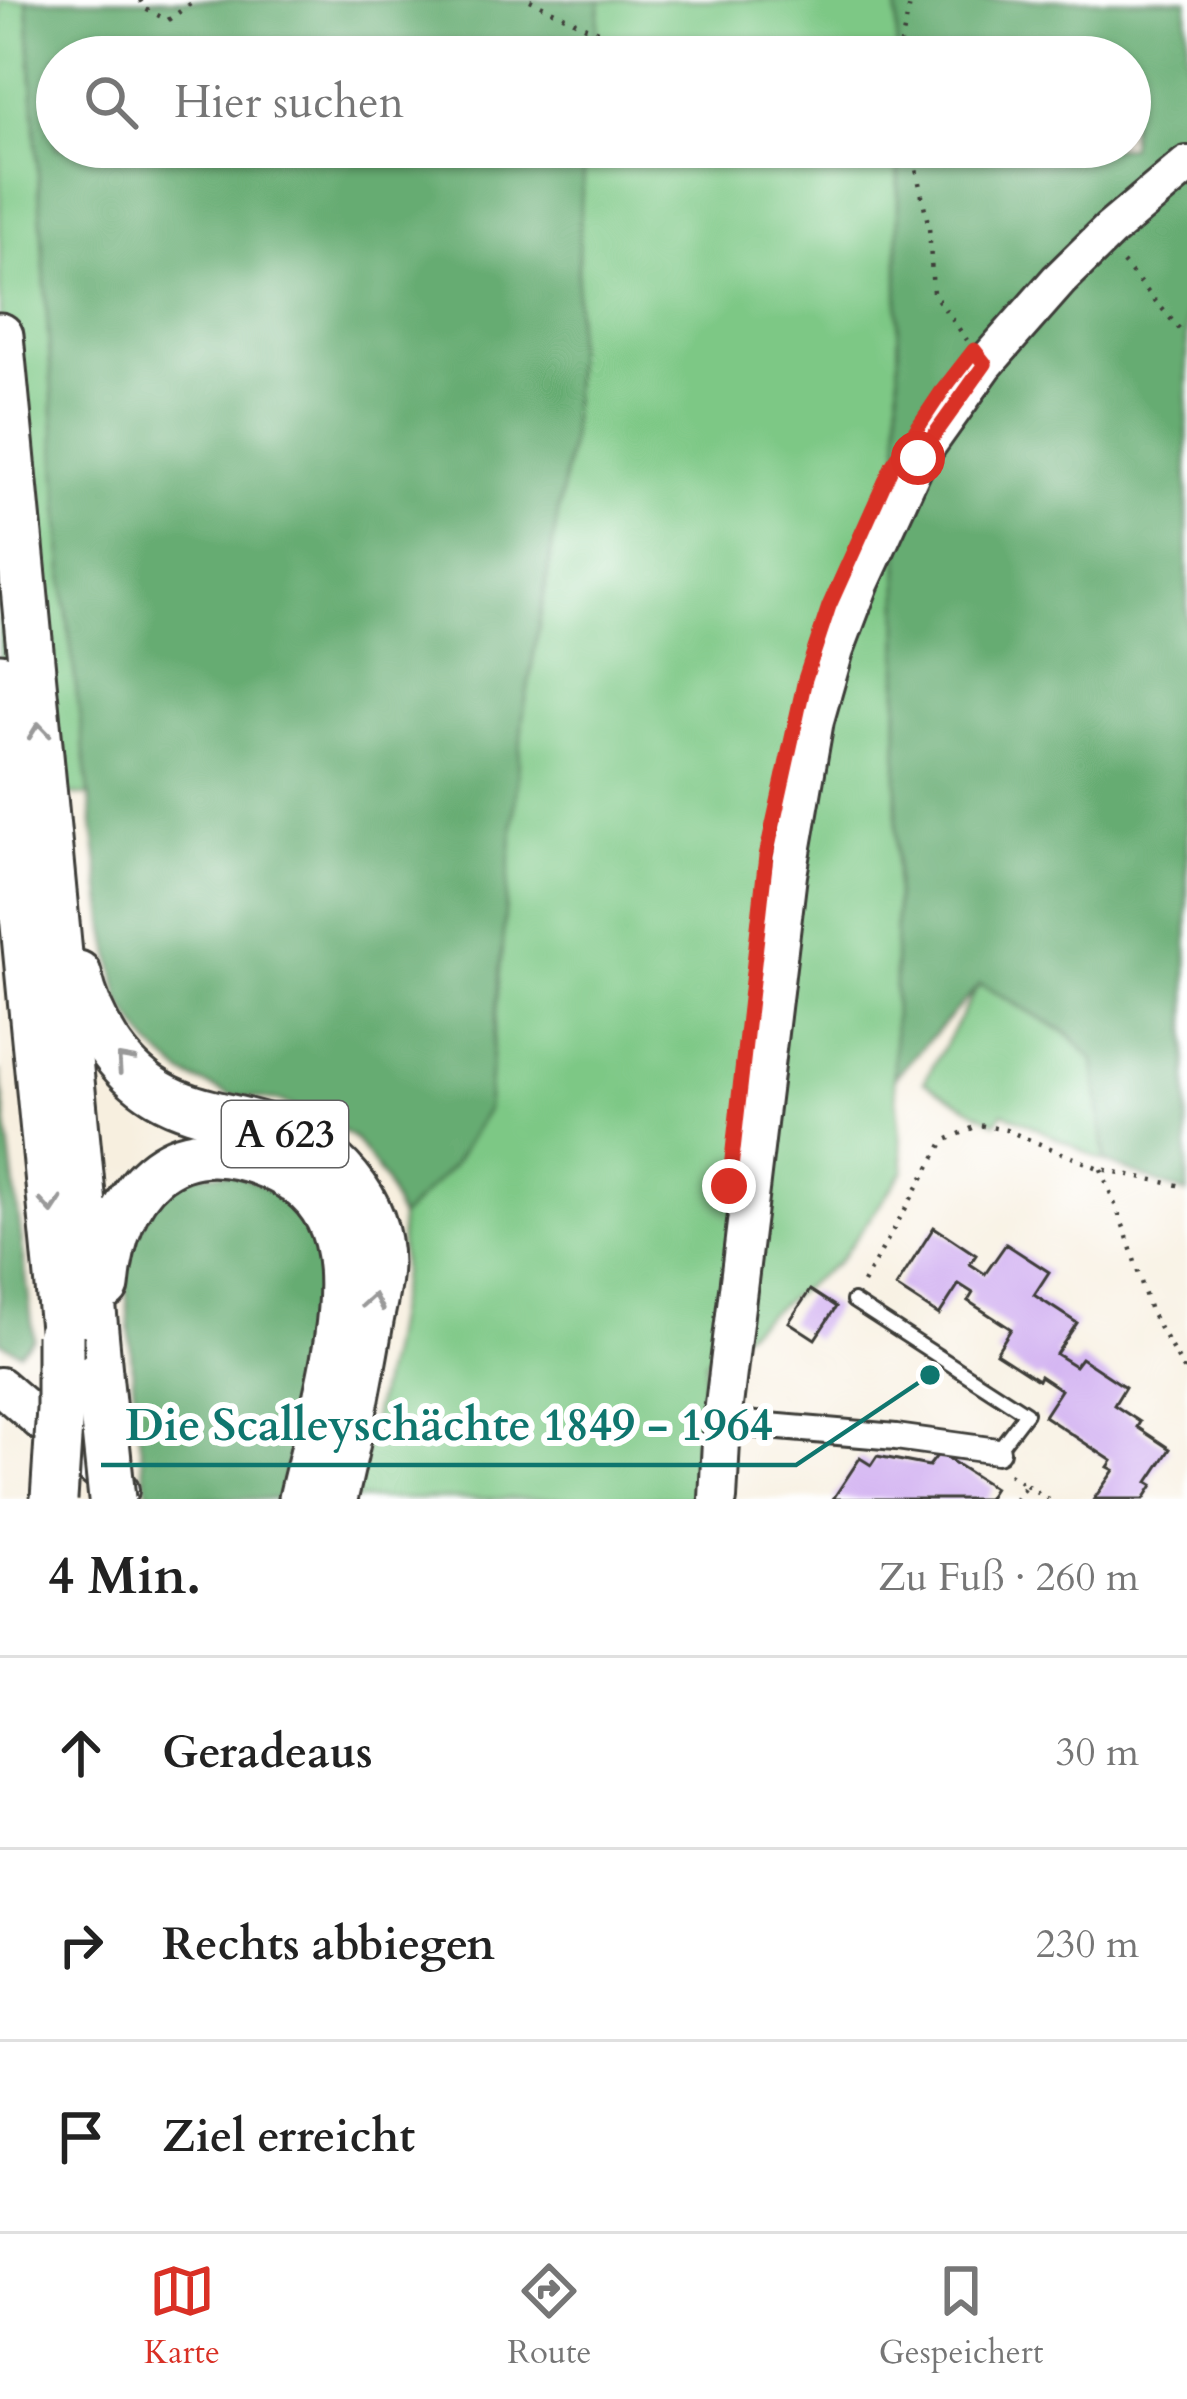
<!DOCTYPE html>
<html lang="de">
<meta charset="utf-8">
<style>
:root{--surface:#fff;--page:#f6f6f6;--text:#222;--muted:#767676;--line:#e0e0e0;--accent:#d93025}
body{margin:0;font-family:Cardo,serif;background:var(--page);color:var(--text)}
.stop{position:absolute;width:36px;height:36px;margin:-27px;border:9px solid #d93025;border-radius:50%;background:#fff}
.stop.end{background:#d93025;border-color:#fff;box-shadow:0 3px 12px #0008}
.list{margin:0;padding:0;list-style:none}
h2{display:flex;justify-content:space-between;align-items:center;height:156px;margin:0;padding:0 48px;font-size:51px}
h2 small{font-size:39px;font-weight:400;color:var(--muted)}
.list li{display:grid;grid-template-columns:78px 1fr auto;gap:36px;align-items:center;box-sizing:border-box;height:192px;padding:0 48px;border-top:3px solid var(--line)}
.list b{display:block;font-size:45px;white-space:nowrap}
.list em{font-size:39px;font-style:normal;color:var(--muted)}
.icon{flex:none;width:66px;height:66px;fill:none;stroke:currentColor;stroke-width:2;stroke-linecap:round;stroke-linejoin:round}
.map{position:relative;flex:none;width:1187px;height:1499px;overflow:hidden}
.search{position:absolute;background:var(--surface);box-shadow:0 3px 9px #0004;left:36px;right:36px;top:36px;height:132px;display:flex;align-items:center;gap:30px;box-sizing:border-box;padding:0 42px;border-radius:66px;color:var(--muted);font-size:45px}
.sheet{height:732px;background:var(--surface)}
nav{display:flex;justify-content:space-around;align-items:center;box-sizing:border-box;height:168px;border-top:3px solid var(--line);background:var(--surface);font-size:33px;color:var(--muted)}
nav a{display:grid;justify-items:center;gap:6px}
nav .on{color:var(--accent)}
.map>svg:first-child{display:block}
.green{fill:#7dc885;stroke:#4c7250;stroke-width:3}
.forest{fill:#66ac72;stroke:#416447;stroke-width:3}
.building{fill:#cca7ef}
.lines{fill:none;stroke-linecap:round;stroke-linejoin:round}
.lane-casing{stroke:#3d3c39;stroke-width:18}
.street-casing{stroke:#3d3c39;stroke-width:30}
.secondary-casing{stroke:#3d3c39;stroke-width:42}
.highway-casing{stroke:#3d3c39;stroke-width:51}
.path{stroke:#3d3c39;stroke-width:4.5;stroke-dasharray:3 9;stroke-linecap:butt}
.lane{stroke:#fff;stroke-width:12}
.street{stroke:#fff;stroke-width:24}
.secondary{stroke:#fff;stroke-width:36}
.highway{stroke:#fff;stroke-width:45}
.highway-bridge-casing{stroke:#3d3c39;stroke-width:51;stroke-linecap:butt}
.highway-bridge{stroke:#fff;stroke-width:45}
.oneway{stroke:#999}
.route{stroke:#d93025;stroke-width:15}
.labels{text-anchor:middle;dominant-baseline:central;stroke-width:12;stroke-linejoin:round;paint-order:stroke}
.shield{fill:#fff;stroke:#606060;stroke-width:3}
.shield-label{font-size:39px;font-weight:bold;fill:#1c1c1c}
.leader{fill:none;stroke:#0f766e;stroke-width:4.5}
.callout-dot{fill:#0f766e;stroke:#fff;stroke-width:4.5}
.callout-label{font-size:45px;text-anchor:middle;font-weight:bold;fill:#0f766e;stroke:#fff;stroke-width:12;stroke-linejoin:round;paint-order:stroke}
</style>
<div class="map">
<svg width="1187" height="1499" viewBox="0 0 1187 1499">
<rect width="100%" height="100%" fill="#fff"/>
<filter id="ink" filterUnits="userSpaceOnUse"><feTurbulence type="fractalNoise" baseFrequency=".00833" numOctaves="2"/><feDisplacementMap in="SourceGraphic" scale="24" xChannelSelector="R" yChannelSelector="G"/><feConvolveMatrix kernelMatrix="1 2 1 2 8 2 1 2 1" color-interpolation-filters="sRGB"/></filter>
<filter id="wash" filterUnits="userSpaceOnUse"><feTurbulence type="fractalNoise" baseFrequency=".004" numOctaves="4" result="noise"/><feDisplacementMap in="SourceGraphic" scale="48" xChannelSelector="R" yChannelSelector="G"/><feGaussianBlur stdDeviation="2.7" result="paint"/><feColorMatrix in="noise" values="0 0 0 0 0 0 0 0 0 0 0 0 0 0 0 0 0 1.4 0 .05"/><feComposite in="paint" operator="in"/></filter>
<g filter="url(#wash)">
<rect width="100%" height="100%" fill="#f7efdf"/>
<g class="green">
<path d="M0,0h27l38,598 25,198 -90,-7z"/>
<path d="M600,0h297v57h-302z"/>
<path d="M586,147h312l1,458 -5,473 10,93 -64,89 -134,101 -11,87v51h-341l34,-146 14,-81 -2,-54 53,-53 70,-448 48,-279 10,-236z"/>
<path d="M979,984l89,50 26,27 11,101 -102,-50 -7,11 -72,-41z"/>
</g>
<g class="forest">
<path d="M27,0h573l-5,57h-538v90h529l-5,55 -10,236 -48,279 -36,393 -34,55 -53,53 -16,-39 -30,-41 -41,-24 -35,-13 -48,-6 -46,-20 -34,-30 -30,-44 -14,-71 -41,-332z"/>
<path d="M897,0h290v1194l-82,-32 -11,-101 -26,-28 -88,-49 -86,94 5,-473 -1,-458h232v-90h-233z"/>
<path d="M0,1070l34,268 -15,14 -19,-10z"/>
<path d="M232,1173l71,31 12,14 10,79 -45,202h-121l-13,-10 -11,-81 -11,-150 35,-65 33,-19z"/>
</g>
<g id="blocks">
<g class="building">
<path d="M934,1227l42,28 -6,9 15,10 21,-30 43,28 -15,23 43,28 -21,31 19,12 6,-8 44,29 -11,18 26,17 -3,5 33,22 -22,33 5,3 -9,14h-50l20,-29 -6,-3 4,-6 -68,-45 17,-26 -21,-14 -2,4 -42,-27 15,-24 -43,-28 5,-8 -14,-9 -20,31 -43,-28z"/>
<path d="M810,1290l26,17 -21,32 -26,-17z"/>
<path d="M939,1453l55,35 -7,11h-154l27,-41 11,7 6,-9 52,10z"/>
</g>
</g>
</g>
<g filter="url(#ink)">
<use href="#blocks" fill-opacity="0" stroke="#3d3c39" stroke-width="3"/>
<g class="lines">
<g class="lane-casing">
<path id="lane" d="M853,1301l173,112 -29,38"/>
</g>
<g class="street-casing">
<path id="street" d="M722,1422l174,15 101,14"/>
</g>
<g class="secondary-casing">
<g id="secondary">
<path d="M0,1386l120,104"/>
<path d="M718,1499l4,-77 66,-547 27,-155 20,-70 25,-66 58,-126 67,-94 74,-84 51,-50 77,-65"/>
</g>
</g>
<g class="highway-casing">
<g id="highway">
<path d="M0,336l99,1037"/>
<path d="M0,677l64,662"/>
<path d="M78,974c11,47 38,94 80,119 35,21 76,23 114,36 60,19 107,70 107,135 0,20 -7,43 -10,63 -10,58 -21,115 -35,172"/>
<path d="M106,1286c8,-95 64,-162 163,-120 29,12 53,32 64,62 27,69 -15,200 -31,271"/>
</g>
</g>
<g class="path">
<path d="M140,0l5,9 23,11 28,-20"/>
<path d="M530,0l56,27 100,30"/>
<path d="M898,57l13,-57"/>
<path d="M911,147l18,80 4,66 34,47"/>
<path d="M1123,263l60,70 4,1"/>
<path d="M1101,1169l25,64 24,78 37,64"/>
<path d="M863,1283l81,-142 35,-16 27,5 95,39 86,18"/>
<path d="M1009,1474l17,11 -10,14"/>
<path d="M1026,1485l22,14"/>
</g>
<use href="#lane" class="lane"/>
<use href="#street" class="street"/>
<use href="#secondary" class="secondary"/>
<use href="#highway" class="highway"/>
<g class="highway-bridge-casing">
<g id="highway-bridge">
<path d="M99,1373l13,126"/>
<path d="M54,1499l6,-90v-74"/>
</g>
</g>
<use href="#highway-bridge" class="highway-bridge"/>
</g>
<defs><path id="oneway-chevron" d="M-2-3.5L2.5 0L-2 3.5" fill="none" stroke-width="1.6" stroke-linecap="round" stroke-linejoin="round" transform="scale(3)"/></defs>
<g class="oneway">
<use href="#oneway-chevron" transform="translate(39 731) rotate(-96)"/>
<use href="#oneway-chevron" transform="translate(124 1062) rotate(-132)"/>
<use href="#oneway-chevron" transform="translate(51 1205) rotate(85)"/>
<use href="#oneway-chevron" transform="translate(373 1302) rotate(-80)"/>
</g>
</g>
<g class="lines" filter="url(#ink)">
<path class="route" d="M729,1186l37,-330 39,-177 24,-73 63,-140 50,-75 32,-41 11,14 -67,94"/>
</g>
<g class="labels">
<rect class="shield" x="222" y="1101" width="126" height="66" rx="9"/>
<g class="shield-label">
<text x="285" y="1134">A 623</text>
</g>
</g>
<path class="leader" d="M930 1375L796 1465H101"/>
<circle class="callout-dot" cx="930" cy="1375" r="12"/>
<g class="callout-label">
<text x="449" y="1440">Die Scalleyschächte 1849 - 1964</text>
</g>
</svg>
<div class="stop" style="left:918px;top:458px"></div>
<div class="stop end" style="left:729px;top:1186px"></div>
<div class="search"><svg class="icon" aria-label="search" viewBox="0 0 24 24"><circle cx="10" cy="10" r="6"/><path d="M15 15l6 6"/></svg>Hier suchen</div>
</div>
<section class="sheet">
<h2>4 Min.<small>Zu Fuß · 260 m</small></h2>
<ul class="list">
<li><svg class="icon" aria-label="ahead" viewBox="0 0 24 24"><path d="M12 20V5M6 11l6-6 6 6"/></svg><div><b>Geradeaus</b></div><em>30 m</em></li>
<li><svg class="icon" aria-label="right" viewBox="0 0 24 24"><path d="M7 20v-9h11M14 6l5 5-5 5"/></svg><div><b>Rechts abbiegen</b></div><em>230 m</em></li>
<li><svg class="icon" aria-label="arrive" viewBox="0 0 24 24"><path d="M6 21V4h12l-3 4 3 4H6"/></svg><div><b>Ziel erreicht</b></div></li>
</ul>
</section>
<nav>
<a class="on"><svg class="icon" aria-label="map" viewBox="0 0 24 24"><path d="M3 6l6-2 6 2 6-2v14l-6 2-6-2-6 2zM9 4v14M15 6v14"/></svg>Karte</a>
<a><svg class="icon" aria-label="directions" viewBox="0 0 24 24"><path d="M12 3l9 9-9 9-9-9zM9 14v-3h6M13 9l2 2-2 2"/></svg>Route</a>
<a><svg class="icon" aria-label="saved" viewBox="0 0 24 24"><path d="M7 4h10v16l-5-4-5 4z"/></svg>Gespeichert</a>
</nav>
